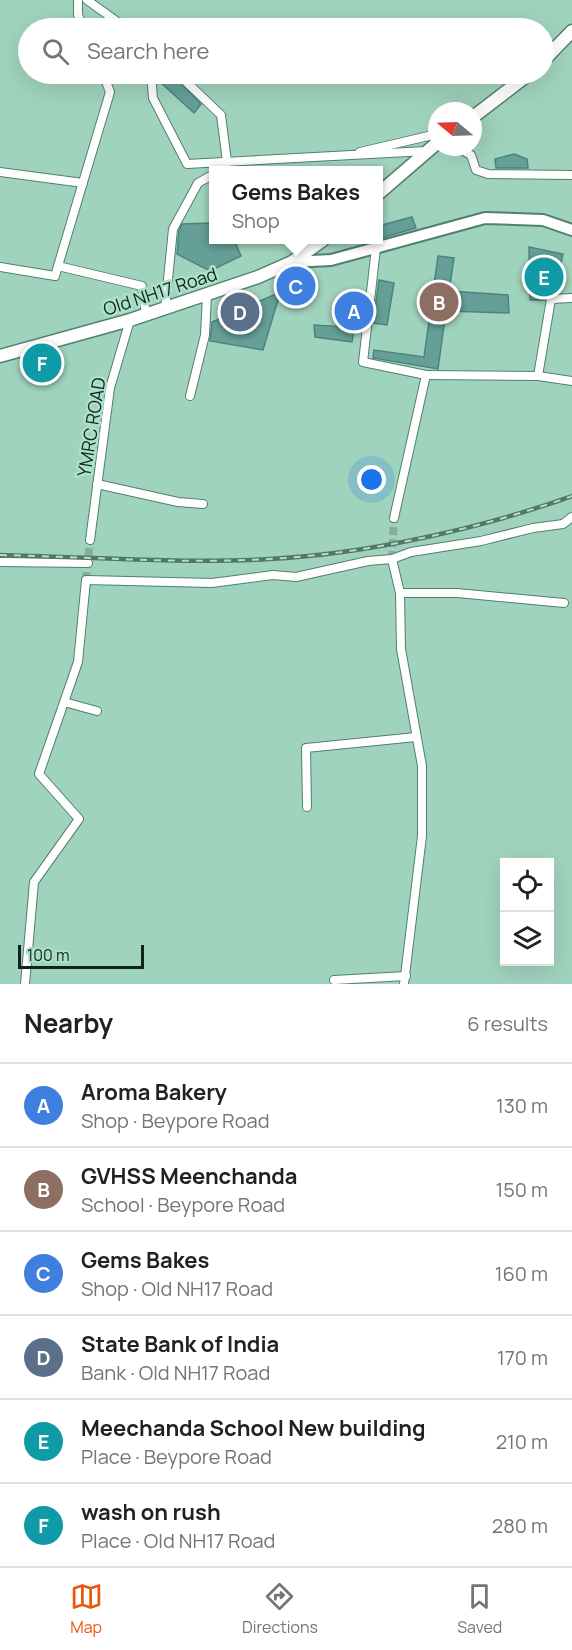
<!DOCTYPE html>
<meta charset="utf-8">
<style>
:root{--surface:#fff;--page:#f6f6f6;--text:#202124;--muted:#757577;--line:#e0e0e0;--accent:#ea580c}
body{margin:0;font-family:Manrope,sans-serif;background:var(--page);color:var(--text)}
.controls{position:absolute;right:18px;bottom:18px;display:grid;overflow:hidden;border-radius:0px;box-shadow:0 6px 24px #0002}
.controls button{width:54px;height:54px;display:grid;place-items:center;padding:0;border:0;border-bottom:2px solid var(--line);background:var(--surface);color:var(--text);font:30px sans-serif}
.compass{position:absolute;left:428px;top:102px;width:54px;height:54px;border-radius:50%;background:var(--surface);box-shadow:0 6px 24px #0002;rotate:289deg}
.scale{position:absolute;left:18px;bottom:15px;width:126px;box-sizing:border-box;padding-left:6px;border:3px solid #10241d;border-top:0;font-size:16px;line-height:21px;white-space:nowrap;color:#10241d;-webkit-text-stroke:4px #ace0ca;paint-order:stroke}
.you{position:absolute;left:372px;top:480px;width:21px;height:21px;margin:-15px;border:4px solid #fff;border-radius:50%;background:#1a73e8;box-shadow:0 0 0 9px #1a73e833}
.badge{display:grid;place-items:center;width:39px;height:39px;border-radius:50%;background:var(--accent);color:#fff;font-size:20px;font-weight:700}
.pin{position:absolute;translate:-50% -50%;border:3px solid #fff;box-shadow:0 2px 6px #0006}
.popup{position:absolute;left:209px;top:166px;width:174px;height:78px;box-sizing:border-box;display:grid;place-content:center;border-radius:0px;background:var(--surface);filter:drop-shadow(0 2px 4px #0005);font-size:20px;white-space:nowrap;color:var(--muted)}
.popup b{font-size:22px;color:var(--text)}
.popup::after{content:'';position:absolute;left:50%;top:100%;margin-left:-12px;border:12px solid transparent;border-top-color:var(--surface)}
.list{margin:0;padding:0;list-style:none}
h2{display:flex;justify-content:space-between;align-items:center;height:78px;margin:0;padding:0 24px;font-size:26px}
h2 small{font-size:20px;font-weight:400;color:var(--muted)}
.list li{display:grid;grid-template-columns:39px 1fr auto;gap:18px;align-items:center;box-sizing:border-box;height:84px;padding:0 24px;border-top:2px solid var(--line)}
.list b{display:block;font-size:22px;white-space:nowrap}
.list p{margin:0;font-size:20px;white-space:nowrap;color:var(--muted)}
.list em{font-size:20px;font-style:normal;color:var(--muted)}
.icon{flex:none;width:33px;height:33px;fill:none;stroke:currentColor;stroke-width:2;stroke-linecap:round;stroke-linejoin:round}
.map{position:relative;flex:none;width:572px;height:984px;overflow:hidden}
.search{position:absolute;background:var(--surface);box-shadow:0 6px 24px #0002;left:18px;right:18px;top:18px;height:66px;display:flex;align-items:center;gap:15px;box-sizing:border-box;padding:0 21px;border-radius:33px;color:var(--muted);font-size:22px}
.sheet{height:582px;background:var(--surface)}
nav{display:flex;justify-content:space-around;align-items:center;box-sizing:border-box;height:84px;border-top:2px solid var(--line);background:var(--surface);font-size:16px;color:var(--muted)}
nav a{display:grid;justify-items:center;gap:3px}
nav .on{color:var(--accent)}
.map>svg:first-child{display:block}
.building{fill:#659f98;stroke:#4b847e;stroke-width:1.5}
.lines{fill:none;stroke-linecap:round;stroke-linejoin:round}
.street-tunnel{stroke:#83b09d;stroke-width:8;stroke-dasharray:8 4;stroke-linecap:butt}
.street-casing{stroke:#50806d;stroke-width:10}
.secondary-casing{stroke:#50806d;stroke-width:14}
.primary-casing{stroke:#50806d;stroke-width:15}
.street{stroke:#fff;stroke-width:8}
.secondary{stroke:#fff;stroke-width:10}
.primary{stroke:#fff;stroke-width:12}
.rail-casing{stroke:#537668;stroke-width:4.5}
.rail{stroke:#ace0ca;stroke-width:2;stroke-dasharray:7;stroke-linecap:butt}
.labels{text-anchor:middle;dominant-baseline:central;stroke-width:5;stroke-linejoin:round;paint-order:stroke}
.street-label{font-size:18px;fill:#10241d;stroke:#ace0ca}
</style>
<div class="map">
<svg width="572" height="984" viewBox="0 0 572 984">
<rect width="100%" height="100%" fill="#a0d3bd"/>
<g class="building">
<path d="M160,74h12l29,30 -7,9 -37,-34z"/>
<path d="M514,154l13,5 1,9h-32l-1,-9z"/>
<path d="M412,217l4,11 -38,11v-13z"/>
<path d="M213,223v17h21l7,16 -31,15 -33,-17 2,-23 3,-7z"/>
<path d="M529,247l34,7 -9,39 -6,1 -3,6h-15z"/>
<path d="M438,256l16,2 -5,33 59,4 1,18 -63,-2 -8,58 -65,-11 1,-8 50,7z"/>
<path d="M379,280l15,3 -7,42 -14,-2z"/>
<path d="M358,292l4,6 -3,26h-4l-3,18 -37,-5 -1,-12 32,2 4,-29z"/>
<path d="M276,294l2,6 -15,50 -53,-9 2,-19z"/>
<path d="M56,349l2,21 -31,-1 -2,-11z"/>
</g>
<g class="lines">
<g class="street-tunnel">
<path d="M392,559l2,-41"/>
<path d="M86,580l4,-40"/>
</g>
<g class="street-casing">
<g id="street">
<path d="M78,0v15l5,13"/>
<path d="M87,0l39,28"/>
<path d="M151,74l2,24 34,66 239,-13"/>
<path d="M178,74l43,41 6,47 -7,8"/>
<path d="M456,147l15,8 5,15 12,4 84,1"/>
<path d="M360,152l77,-18"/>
<path d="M0,172l83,11"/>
<path d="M376,248l-13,114 63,13 -32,143"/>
<path d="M58,266l84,20 4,29"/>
<path d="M0,267l55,9 55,-184 -7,-18"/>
<path d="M165,309l8,-80 25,-46 16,-9"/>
<path d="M426,375l112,1 34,5"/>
<path d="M538,376l13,-77 21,-1"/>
<path d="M190,396l15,-61 2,-40"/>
<path d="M97,484l81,18 25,2"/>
<path d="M90,540l20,-152 20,-68"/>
<path d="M392,559l8,34 1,56 21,117v70l-18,148"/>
<path d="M0,562l88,1"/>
<path d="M400,593h57l107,10"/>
<path d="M64,702l33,9"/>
<path d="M307,807l-1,-59 110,-11"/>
<path d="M334,980l72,-4"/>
<path d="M25,984l9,-102 45,-63 -40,-45 39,-112 8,-82 126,3 61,-8 23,2 72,-16 24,-2 19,-7 70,-11 52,-13 30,-4 9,-7"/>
</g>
</g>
<g class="secondary-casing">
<path id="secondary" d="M292,262l39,-2 154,-42 58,2 29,10"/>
</g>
<g class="primary-casing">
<g id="primary">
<path d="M544,60l28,-29"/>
<path d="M473,117l56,-43"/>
<path d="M378,194l59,-51"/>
<path d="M0,356l130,-36 128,-43 34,-15 31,-22"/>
</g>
</g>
<use href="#street" class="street"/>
<use href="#secondary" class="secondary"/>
<use href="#primary" class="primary"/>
<g class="rail-casing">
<path id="rail" d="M0,555c89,2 180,9 269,4 97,-5 211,-30 303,-63"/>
</g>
<use href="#rail" class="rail"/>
</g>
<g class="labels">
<g class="street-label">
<text transform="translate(160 291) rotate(-18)">Old NH17 Road</text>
<text transform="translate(91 427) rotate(-81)">YMRC ROAD</text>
</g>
</g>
</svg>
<div class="controls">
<button><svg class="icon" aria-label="locate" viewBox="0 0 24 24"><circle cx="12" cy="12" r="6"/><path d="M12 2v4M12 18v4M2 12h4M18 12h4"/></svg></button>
<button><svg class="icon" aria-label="layers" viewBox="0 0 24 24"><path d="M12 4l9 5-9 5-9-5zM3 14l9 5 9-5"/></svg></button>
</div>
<svg class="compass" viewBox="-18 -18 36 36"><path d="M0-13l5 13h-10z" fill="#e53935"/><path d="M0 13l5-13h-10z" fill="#757577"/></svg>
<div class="scale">100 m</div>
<div class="you"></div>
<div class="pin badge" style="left:354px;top:311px;background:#3f7fe0">A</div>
<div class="pin badge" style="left:439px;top:302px;background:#8d6e63">B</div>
<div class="pin badge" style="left:296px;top:286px;background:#3f7fe0">C</div>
<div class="popup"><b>Gems Bakes</b>Shop</div>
<div class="pin badge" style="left:240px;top:312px;background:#5c6f8a">D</div>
<div class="pin badge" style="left:544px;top:277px;background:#0f9aa8">E</div>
<div class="pin badge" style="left:42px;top:363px;background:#0f9aa8">F</div>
<div class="search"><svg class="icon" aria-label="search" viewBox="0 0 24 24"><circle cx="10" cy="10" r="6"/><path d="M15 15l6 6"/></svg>Search here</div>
</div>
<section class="sheet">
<h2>Nearby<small>6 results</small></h2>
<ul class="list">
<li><span class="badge" style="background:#3f7fe0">A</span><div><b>Aroma Bakery</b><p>Shop · Beypore Road</p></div><em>130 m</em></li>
<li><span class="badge" style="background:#8d6e63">B</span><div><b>GVHSS Meenchanda</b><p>School · Beypore Road</p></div><em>150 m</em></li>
<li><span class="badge" style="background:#3f7fe0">C</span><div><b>Gems Bakes</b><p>Shop · Old NH17 Road</p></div><em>160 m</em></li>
<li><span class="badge" style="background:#5c6f8a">D</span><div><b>State Bank of India</b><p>Bank · Old NH17 Road</p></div><em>170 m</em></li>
<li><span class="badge" style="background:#0f9aa8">E</span><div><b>Meechanda School New building</b><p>Place · Beypore Road</p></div><em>210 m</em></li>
<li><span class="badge" style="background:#0f9aa8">F</span><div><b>wash on rush</b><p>Place · Old NH17 Road</p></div><em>280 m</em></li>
</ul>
</section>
<nav>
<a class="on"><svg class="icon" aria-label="map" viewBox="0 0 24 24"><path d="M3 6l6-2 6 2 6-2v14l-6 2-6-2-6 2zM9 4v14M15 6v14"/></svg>Map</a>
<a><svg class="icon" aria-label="directions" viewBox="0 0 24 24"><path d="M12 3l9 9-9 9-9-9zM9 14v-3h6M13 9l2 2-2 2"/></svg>Directions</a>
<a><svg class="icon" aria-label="saved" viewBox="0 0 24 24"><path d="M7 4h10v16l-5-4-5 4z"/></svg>Saved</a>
</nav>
